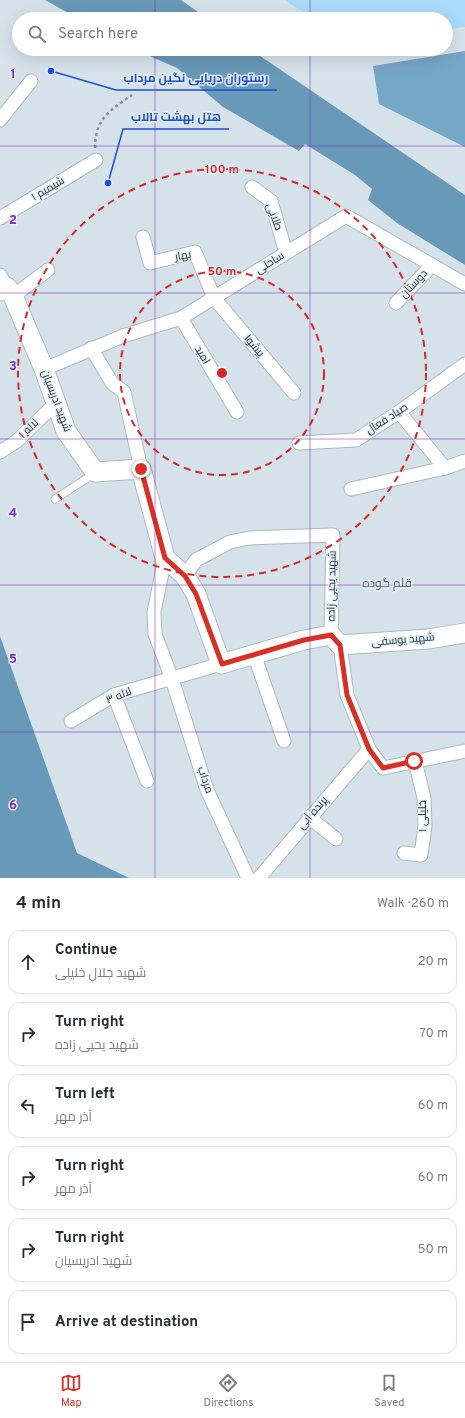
<!DOCTYPE html>
<meta charset="utf-8">
<style>
:root{--surface:#fff;--page:#f2f2f3;--text:#2b2b33;--muted:#7c7c81;--line:#e1e1e2;--accent:#d93025}
body{margin:0;font-family:Overpass,Cairo,sans-serif;background:var(--page);color:var(--text)}
.stop{position:absolute;width:12px;height:12px;margin:-9px;border:3px solid #d93025;border-radius:50%;background:#fff}
.stop.end{background:#d93025;border-color:#fff;box-shadow:0 1px 4px #0008}
.list{margin:0;padding:0;list-style:none}
h2{display:flex;justify-content:space-between;align-items:center;height:52px;margin:0;padding:0 16px;font-size:17px}
h2 small{font-size:13px;font-weight:400;color:var(--muted)}
.list li{display:grid;grid-template-columns:26px 1fr auto;gap:12px;align-items:center;box-sizing:border-box;height:64px;margin:0 8px 8px;padding:0 8px;border:1px solid var(--line);border-radius:12px}
.list b{display:block;font-size:15px;white-space:nowrap}
.list p{margin:0;font-size:13px;white-space:nowrap;color:var(--muted)}
.list em{font-size:13px;font-style:normal;color:var(--muted)}
.icon{flex:none;width:22px;height:22px;fill:none;stroke:currentColor;stroke-width:2;stroke-linecap:round;stroke-linejoin:round}
.map{position:relative;flex:none;width:465px;height:878px;overflow:hidden}
.search{position:absolute;background:var(--surface);box-shadow:0 4px 16px #0002;left:12px;right:12px;top:12px;height:44px;display:flex;align-items:center;gap:10px;box-sizing:border-box;padding:0 14px;border-radius:22px;color:var(--muted);font-size:15px}
.sheet{height:484px;background:var(--surface)}
nav{display:flex;justify-content:space-around;align-items:center;box-sizing:border-box;height:56px;border-top:1px solid var(--line);background:var(--surface);font-size:11px;color:var(--muted)}
nav a{display:grid;justify-items:center;gap:2px}
nav .on{color:var(--accent)}
.map>svg:first-child{display:block}
.green{fill:#aadafa}
.forest{fill:#76a7c6}
.water{fill:#6999b8}
.lines{fill:none;stroke-linecap:round;stroke-linejoin:round}
.lane-casing{stroke:#adb8c0;stroke-width:9}
.street-casing{stroke:#adb8c0;stroke-width:15}
.secondary-casing{stroke:#adb8c0;stroke-width:21}
.path{stroke:#868f94;stroke-width:2.5;stroke-dasharray:3 3;stroke-linecap:butt}
.lane{stroke:#fff;stroke-width:7}
.street{stroke:#fff;stroke-width:13}
.secondary{stroke:#fff;stroke-width:19}
.route{stroke:#d93025;stroke-width:5}
.grid{fill:none;stroke:#7b2cbf;stroke-width:1;stroke-opacity:0.55}
.ring{fill:none;stroke:#d62828;stroke-width:2;stroke-dasharray:7 5}
.labels{text-anchor:middle;dominant-baseline:central;stroke-width:3;stroke-linejoin:round;paint-order:stroke}
.street-label{font-size:11px;fill:#2a2f32;stroke:#e3eff7}
.neighbourhood-label{font-size:12px;fill:#4b555c;stroke:#e3eff7}
.grid-label{font-size:13px;text-anchor:middle;font-weight:bold;fill:#7b2cbf;stroke:#e3eff7;stroke-width:3;stroke-linejoin:round;paint-order:stroke}
.centre{fill:#d62828;stroke:#e3eff7;stroke-width:2}
.ring-label{font-size:12px;text-anchor:middle;font-weight:bold;fill:#d62828;stroke:#e3eff7;stroke-width:3;stroke-linejoin:round;paint-order:stroke}
.leader{fill:none;stroke:#1d4ed8;stroke-width:1.5}
.callout-dot{fill:#1d4ed8;stroke:#e3eff7;stroke-width:1.5}
.callout-label{font-size:12px;text-anchor:middle;font-weight:bold;fill:#1d4ed8;stroke:#e3eff7;stroke-width:3;stroke-linejoin:round;paint-order:stroke}
</style>
<div class="map">
<svg width="465" height="878" viewBox="0 0 465 878">
<rect width="100%" height="100%" fill="#d6e2ea"/>
<path class="green" d="M285,0h180v27l-19,2v-10l-134,-1z"/>
<path class="forest" d="M465,51v96l-86,-43 -6,-38z"/>
<g class="water">
<path d="M45,0h136l27,19h-129z"/>
<path d="M134,49h116l215,146v70l-68,-42 -29,-23 4,-11 -17,-14 -50,-31 -6,7 -76,-44 -46,-39z"/>
<path d="M0,636l77,217 52,25h-129z"/>
</g>
<g class="lines">
<g class="lane-casing">
<path id="lane" d="M55,499l40,-26"/>
</g>
<g class="street-casing">
<g id="street">
<path d="M0,120l31,-39"/>
<path d="M252,187l19,14 15,52"/>
<path d="M0,218l96,-58"/>
<path d="M143,237l7,26 45,-11 19,46 80,95"/>
<path d="M0,275l7,12"/>
<path d="M13,296l35,-26"/>
<path d="M396,303l36,-38"/>
<path d="M181,318l56,94"/>
<path d="M91,348l21,35 12,9 17,77"/>
<path d="M44,369l79,-33 58,-18 165,-102 119,68"/>
<path d="M399,412l46,56 20,-7"/>
<path d="M299,443l57,-3 43,-28 66,-48"/>
<path d="M0,452l17,-11 39,-38"/>
<path d="M351,489l94,-21"/>
<path d="M165,558l-11,54 1,22 17,45 35,111 41,88"/>
<path d="M185,576l11,-16 34,-18 19,-4 84,-3 -2,100"/>
<path d="M340,645l7,50 22,54 14,19 82,-17"/>
<path d="M254,654l30,87"/>
<path d="M114,695l33,86"/>
<path d="M71,721l43,-26 107,-31"/>
<path d="M309,817l27,22"/>
<path d="M404,853l17,2 4,-29 -1,-28 -9,-37"/>
<path d="M259,878l110,-129"/>
</g>
</g>
<g class="secondary-casing">
<path id="secondary" d="M0,291l7,-4 6,9 31,73 22,62 29,41 46,-3 24,89 20,18 11,18 25,70 83,-24 27,-5 9,10 88,-6 37,-6"/>
</g>
<path class="path" d="M95,148c0,-29 15,-38 37,-53"/>
<use href="#lane" class="lane"/>
<use href="#street" class="street"/>
<use href="#secondary" class="secondary"/>
</g>
<g class="lines">
<path class="route" d="M141,469l24,89 20,18 11,18 26,70 82,-24 27,-5 9,10 7,50 22,54 14,19 31,-7"/>
</g>
<path class="grid" d="M155,0v19M310,0v19M155,49v829M310,49v829M0,146h465M0,293h465M0,439h465M0,585h465M0,732h465"/>
<g class="ring">
<circle cx="222" cy="373" r="102"/>
<circle cx="222" cy="373" r="204"/>
</g>
<g class="labels">
<g class="street-label">
<text transform="translate(48 189) rotate(-31)">شیمیم ۱</text>
<text transform="translate(274 217) rotate(70)">طلایی</text>
<text transform="translate(183 256) rotate(-10)">بهار</text>
<text transform="translate(270 263) rotate(-32)">ساحلی</text>
<text transform="translate(414 284) rotate(-46)">دوستان</text>
<text transform="translate(254 346) rotate(50)">پیشوا</text>
<text transform="translate(202 355) rotate(60)">امید</text>
<text transform="translate(56 401) rotate(69)">شهید ادریسیان</text>
<text transform="translate(387 419) rotate(-33)">صیاد فعال</text>
<text transform="translate(29 429) rotate(-44)">لاله ۱</text>
<text transform="translate(332 586) rotate(-89)">شهید یحیی زاده</text>
<text transform="translate(403 640) rotate(-5)">شهید یوسفی</text>
<text transform="translate(119 696) rotate(-22)">لاله ۳</text>
<text transform="translate(205 780) rotate(71)">مرداب</text>
<text transform="translate(313 813) rotate(-49)">پرنده آبی</text>
<text transform="translate(423 816) rotate(-90)">خلیلی ۱</text>
</g>
<g class="neighbourhood-label">
<text x="387" y="584">قلم گوده</text>
</g>
</g>
<g class="grid-label">
<text x="13" y="78">1</text>
<text x="13" y="224">2</text>
<text x="13" y="370">3</text>
<text x="13" y="517">4</text>
<text x="13" y="663">5</text>
<text x="13" y="809">6</text>
</g>
<circle cx="222" cy="373" r="6" class="centre"/>
<g class="ring-label">
<text x="222" y="173">100 m</text>
<text x="222" y="275">50 m</text>
</g>
<path class="leader" d="M51 71L116 90H277M108 183L123 129H229"/>
<g class="callout-dot">
<circle cx="51" cy="71" r="4"/>
<circle cx="108" cy="183" r="4"/>
</g>
<g class="callout-label">
<text x="196" y="82">رستوران دریایی نگین مرداب</text>
<text x="176" y="121">هتل بهشت تالاب</text>
</g>
</svg>
<div class="stop" style="left:414px;top:761px"></div>
<div class="stop end" style="left:141px;top:469px"></div>
<div class="search"><svg class="icon" aria-label="search" viewBox="0 0 24 24"><circle cx="10" cy="10" r="6"/><path d="M15 15l6 6"/></svg>Search here</div>
</div>
<section class="sheet">
<h2>4 min<small>Walk · 260 m</small></h2>
<ul class="list">
<li><svg class="icon" aria-label="ahead" viewBox="0 0 24 24"><path d="M12 20V5M6 11l6-6 6 6"/></svg><div><b>Continue</b><p>شهید جلال خلیلی</p></div><em>20 m</em></li>
<li><svg class="icon" aria-label="right" viewBox="0 0 24 24"><path d="M7 20v-9h11M14 6l5 5-5 5"/></svg><div><b>Turn right</b><p>شهید یحیی زاده</p></div><em>70 m</em></li>
<li><svg class="icon" aria-label="left" viewBox="0 0 24 24"><path d="M17 20v-9H6M10 6l-5 5 5 5"/></svg><div><b>Turn left</b><p>آذر مهر</p></div><em>60 m</em></li>
<li><svg class="icon" aria-label="right" viewBox="0 0 24 24"><path d="M7 20v-9h11M14 6l5 5-5 5"/></svg><div><b>Turn right</b><p>آذر مهر</p></div><em>60 m</em></li>
<li><svg class="icon" aria-label="right" viewBox="0 0 24 24"><path d="M7 20v-9h11M14 6l5 5-5 5"/></svg><div><b>Turn right</b><p>شهید ادریسیان</p></div><em>50 m</em></li>
<li><svg class="icon" aria-label="arrive" viewBox="0 0 24 24"><path d="M6 21V4h12l-3 4 3 4H6"/></svg><div><b>Arrive at destination</b></div></li>
</ul>
</section>
<nav>
<a class="on"><svg class="icon" aria-label="map" viewBox="0 0 24 24"><path d="M3 6l6-2 6 2 6-2v14l-6 2-6-2-6 2zM9 4v14M15 6v14"/></svg>Map</a>
<a><svg class="icon" aria-label="directions" viewBox="0 0 24 24"><path d="M12 3l9 9-9 9-9-9zM9 14v-3h6M13 9l2 2-2 2"/></svg>Directions</a>
<a><svg class="icon" aria-label="saved" viewBox="0 0 24 24"><path d="M7 4h10v16l-5-4-5 4z"/></svg>Saved</a>
</nav>
